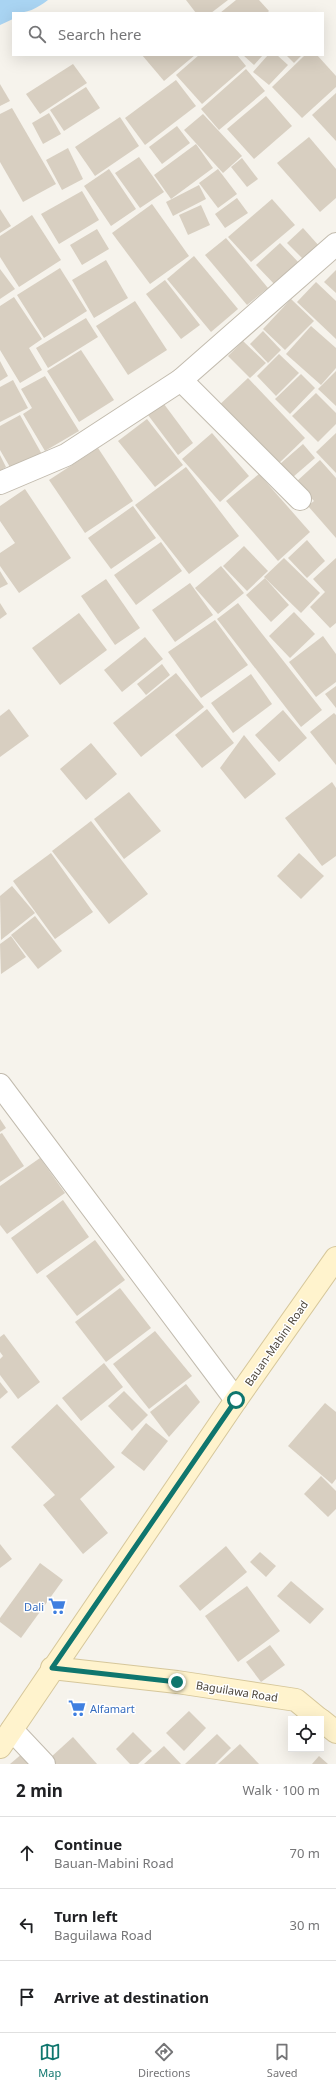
<!DOCTYPE html>
<meta charset="utf-8">
<style>
:root{--surface:#fff;--page:#f2f2f2;--text:#202124;--muted:#757577;--line:#e0e0e0;--accent:#0f766e}
body{margin:0;font-family:"Noto Sans",sans-serif;background:var(--page);color:var(--text)}
.controls{position:absolute;right:12px;bottom:12px;display:grid;overflow:hidden;border-radius:0px;box-shadow:0 4px 16px #0002}
.controls button{width:36px;height:36px;display:grid;place-items:center;padding:0;border:0;border-bottom:1px solid var(--line);background:var(--surface);color:var(--text);font:20px sans-serif}
.stop{position:absolute;width:12px;height:12px;margin:-9px;border:3px solid #0f766e;border-radius:50%;background:#fff}
.stop.end{background:#0f766e;border-color:#fff;box-shadow:0 1px 4px #0008}
.list{margin:0;padding:0;list-style:none}
h2{display:flex;justify-content:space-between;align-items:center;height:52px;margin:0;padding:0 16px;font-size:17px}
h2 small{font-size:13px;font-weight:400;color:var(--muted)}
.list li{display:grid;grid-template-columns:26px 1fr auto;gap:12px;align-items:center;box-sizing:border-box;height:72px;padding:0 16px;border-top:1px solid var(--line)}
.list b{display:block;font-size:15px;white-space:nowrap}
.list p{margin:0;font-size:13px;white-space:nowrap;color:var(--muted)}
.list em{font-size:13px;font-style:normal;color:var(--muted)}
.icon{flex:none;width:22px;height:22px;fill:none;stroke:currentColor;stroke-width:2;stroke-linecap:round;stroke-linejoin:round}
.map{position:relative;flex:none;width:336px;height:1764px;overflow:hidden}
.search{position:absolute;background:var(--surface);box-shadow:0 4px 16px #0002;left:12px;right:12px;top:12px;height:44px;display:flex;align-items:center;gap:10px;box-sizing:border-box;padding:0 14px;border-radius:0px;color:var(--muted);font-size:15px}
.sheet{height:268px;background:var(--surface)}
nav{display:flex;justify-content:space-around;align-items:center;box-sizing:border-box;height:56px;border-top:1px solid var(--line);background:var(--surface);font-size:11px;color:var(--muted)}
nav a{display:grid;justify-items:center;gap:2px}
nav .on{color:var(--accent)}
.map>svg:first-child{display:block}
.water{fill:#a9d4f2}
.building{fill:#d8cfc1}
.lines{fill:none;stroke-linecap:round;stroke-linejoin:round}
.street-casing{stroke:#c2bbae;stroke-width:24}
.secondary-casing{stroke:#d6c79b;stroke-width:24}
.street{stroke:#fff;stroke-width:22}
.secondary{stroke:#fff3cd;stroke-width:22}
.route{stroke:#0f766e;stroke-width:5}
.labels{text-anchor:middle;dominant-baseline:central;stroke-width:3;stroke-linejoin:round;paint-order:stroke}
.street-label{font-size:11px;fill:#4b4439;stroke:#fff}
.shop-label{font-size:11px;fill:#366cbe;stroke:#fff;text-anchor:end}
</style>
<div class="map">
<svg width="336" height="1764" viewBox="0 0 336 1764">
<rect width="100%" height="100%" fill="#f6f3ec"/>
<path class="water" d="M0,0h48c-12,9 -20,13 -35,13v6l-13,6z"/>
<g class="building">
<path d="M186,0h42l-17,13h-15z"/>
<path d="M236,0h23l10,11 -2,2h-47z"/>
<path d="M142,55h53l-31,26z"/>
<path d="M199,55h38l9,11 -44,38 -26,-29z"/>
<path d="M243,55h20l-9,10z"/>
<path d="M268,55h9l11,10 -19,20 -16,-13z"/>
<path d="M286,55h16l-8,8z"/>
<path d="M305,55h12l19,21v11l-34,31 -30,-31z"/>
<path d="M73,64l14,19 -47,31 -14,-20z"/>
<path d="M246,69l19,22 -46,39 -18,-21z"/>
<path d="M176,80l20,26 -51,39 -20,-27z"/>
<path d="M0,84l10,17 -10,5z"/>
<path d="M86,87l14,21 -36,23 -14,-21z"/>
<path d="M336,93v48l-24,-26z"/>
<path d="M266,96l26,30 -38,33 -27,-30z"/>
<path d="M12,108l44,76 -33,18 -23,-40v-48z"/>
<path d="M49,113l12,21 -18,10 -11,-21z"/>
<path d="M203,114l39,42 -19,17 -39,-43z"/>
<path d="M120,117l19,29 -44,30 -20,-29z"/>
<path d="M177,126l13,17 -28,21 -13,-17z"/>
<path d="M309,137l27,32v29l-16,14 -43,-49z"/>
<path d="M196,144l17,24 -42,31 -17,-24z"/>
<path d="M68,148l15,31 -21,11 -16,-30z"/>
<path d="M139,157l25,35 -24,16 -25,-35z"/>
<path d="M242,158l16,21 -11,8 -16,-20z"/>
<path d="M109,169l27,40 -25,17 -27,-40z"/>
<path d="M218,169l19,25 -19,14 -19,-25z"/>
<path d="M199,185l7,14 -33,17 -7,-14z"/>
<path d="M82,191l17,29 -40,24 -18,-30z"/>
<path d="M237,198l11,15 -23,15 -10,-14z"/>
<path d="M272,199l23,26 -44,37 -23,-25z"/>
<path d="M152,204l37,52 -39,28 -38,-51z"/>
<path d="M201,205l9,20 -22,10 -9,-20z"/>
<path d="M0,209l11,17 -11,7z"/>
<path d="M32,215l29,45 -42,27 -19,-30v-21z"/>
<path d="M303,228l17,19 -15,14 -18,-18z"/>
<path d="M97,229l12,20 -27,16 -12,-20z"/>
<path d="M226,238l42,50 -21,17 -42,-50z"/>
<path d="M280,243l22,23 -24,22 -22,-23z"/>
<path d="M194,256l44,53 -27,23 -44,-53z"/>
<path d="M106,260l22,38 -34,20 -22,-38z"/>
<path d="M60,268l27,43 -43,27 -27,-43z"/>
<path d="M0,269l15,20 -15,10z"/>
<path d="M336,270v23l-12,-11z"/>
<path d="M165,280l35,45 -19,14 -35,-45z"/>
<path d="M316,282l20,19v38l-39,-37z"/>
<path d="M14,297l28,42 -13,9 13,22 -22,13 -20,-33v-44z"/>
<path d="M291,299l23,22 -29,29 -22,-21z"/>
<path d="M135,301l32,49 -39,25 -32,-49z"/>
<path d="M86,318l12,19 -50,31 -12,-20z"/>
<path d="M311,326l25,22v20l-15,17 -35,-31z"/>
<path d="M263,331l18,19 -13,13 -18,-19z"/>
<path d="M243,341l23,22 -16,15 -22,-22z"/>
<path d="M81,350l33,50 -35,22 -32,-51z"/>
<path d="M279,354l20,19 -23,23 -19,-20z"/>
<path d="M0,361l8,15 -8,5z"/>
<path d="M336,371v35l-18,-17z"/>
<path d="M301,374l14,14 -25,26 -15,-15z"/>
<path d="M45,376l34,55 -34,20 -22,-37 9,-6 -11,-19z"/>
<path d="M248,378l57,60 -32,31 -58,-60z"/>
<path d="M13,380l15,28 -28,14v-35z"/>
<path d="M316,393l20,20v11l-18,18 -26,-26z"/>
<path d="M161,400l32,43 -15,12 -33,-44z"/>
<path d="M20,415l24,43 -30,16 -14,-24v-24z"/>
<path d="M147,419l36,46 -28,22 -37,-46z"/>
<path d="M212,433l37,43 -29,26 -38,-43z"/>
<path d="M336,433v40l-20,-21z"/>
<path d="M303,444l12,14 -22,19 -13,-13z"/>
<path d="M98,448l35,53 -48,32 -36,-53z"/>
<path d="M0,455l6,12 -6,4z"/>
<path d="M320,460l16,18v60l-28,-32 6,-5 -18,-19z"/>
<path d="M186,467l53,69 -50,38 -54,-69z"/>
<path d="M259,474l51,58 -32,29 -52,-60z"/>
<path d="M25,489l46,69 -52,35 -19,-27v-13l15,-10 -15,-22v-15z"/>
<path d="M133,506l23,32 -45,31 -23,-31z"/>
<path d="M307,540l18,21 -18,17 -19,-20z"/>
<path d="M161,542l21,29 -46,34 -22,-30z"/>
<path d="M244,546l24,25 -21,20 -24,-25z"/>
<path d="M284,558l36,35 -19,20 -37,-36z"/>
<path d="M336,558v65l-6,5 -20,-21 15,-15 -12,-13z"/>
<path d="M221,566l23,27 -26,21 -23,-26z"/>
<path d="M0,571l8,13 -8,4z"/>
<path d="M265,578l24,27 -18,17 -25,-27z"/>
<path d="M106,579l34,49 -25,17 -34,-49z"/>
<path d="M190,583l23,32 -38,27 -23,-32z"/>
<path d="M0,603l7,11 -7,5z"/>
<path d="M238,603l84,107 -21,17 -84,-108z"/>
<path d="M294,612l21,22 -25,24 -21,-22z"/>
<path d="M79,613l28,37 -47,35 -28,-37z"/>
<path d="M215,620l33,45 -47,33 -33,-46z"/>
<path d="M323,636l13,18v28l-20,15 -27,-35z"/>
<path d="M145,637l18,22 -41,33 -18,-22z"/>
<path d="M162,664l8,11 -24,20 -9,-11z"/>
<path d="M176,673l28,34 -63,50 -28,-34z"/>
<path d="M251,674l21,30 -39,29 -22,-30z"/>
<path d="M336,686v22l-11,-14z"/>
<path d="M9,709l20,27 -29,21v-41z"/>
<path d="M207,709l27,34 -32,25 -27,-33z"/>
<path d="M283,710l24,28 -28,24 -24,-27z"/>
<path d="M334,713l2,2v50l-26,-33z"/>
<path d="M244,735l32,39 -31,25 -25,-31z"/>
<path d="M91,743l26,31 -31,26 -26,-31z"/>
<path d="M332,782l4,6v68l-14,10 -37,-48z"/>
<path d="M129,792l32,39 -37,28 -30,-40z"/>
<path d="M91,821l57,73 -39,30 -57,-73z"/>
<path d="M51,853l42,59 -38,27 -42,-58z"/>
<path d="M299,853l25,23 -23,23 -24,-23z"/>
<path d="M12,886l23,27 -34,27 -1,-44z"/>
<path d="M35,916l27,35 -24,18 -27,-34z"/>
<path d="M11,936l15,21 -25,17 -1,-30z"/>
<path d="M0,1119l6,9 -6,4z"/>
<path d="M2,1133l22,33 -24,16v-48z"/>
<path d="M40,1158l25,35 -58,41 -7,-9v-39z"/>
<path d="M63,1200l26,37 -52,37 -26,-36z"/>
<path d="M95,1240l30,40 -48,36 -31,-40z"/>
<path d="M120,1288l31,40 -45,34 -31,-40z"/>
<path d="M155,1331l37,45 -43,33 -36,-45z"/>
<path d="M4,1334l36,48 -22,17 -18,-24v-16l3,-3 -3,-4v-15z"/>
<path d="M104,1363l19,24 -42,34 -19,-23z"/>
<path d="M0,1382l8,10 -8,7z"/>
<path d="M186,1384l14,18 -31,35 -19,-25z"/>
<path d="M124,1391l24,24 -16,16 -24,-25z"/>
<path d="M325,1403l11,9v67l-4,5 -44,-38z"/>
<path d="M57,1404l58,63 -35,32 28,34 -25,21 -40,-49 12,-10 -44,-48z"/>
<path d="M146,1423l22,18 -24,30 -23,-18z"/>
<path d="M321,1476l15,15v18l-8,8 -24,-23z"/>
<path d="M0,1544l12,15 -12,9z"/>
<path d="M226,1546l21,26 -47,39 -21,-25z"/>
<path d="M260,1552l16,14 -10,11 -16,-15z"/>
<path d="M40,1563l23,17 -42,58 -21,-16v-4z"/>
<path d="M291,1581l33,28 -14,15 -33,-28z"/>
<path d="M247,1586l33,45 -42,31 -33,-46z"/>
<path d="M270,1645l15,20 -24,17 -15,-20z"/>
<path d="M189,1711l17,17 -22,23 -18,-18z"/>
<path d="M133,1732l19,19 -14,13h-8l-14,-15z"/>
<path d="M217,1734l14,14 -16,16h-30z"/>
<path d="M73,1737l24,27h-42l-5,-6z"/>
<path d="M240,1744l19,20h-41z"/>
<path d="M164,1746l17,18h-37z"/>
<path d="M23,1753l10,11h-23z"/>
<path d="M319,1756l9,8h-16z"/>
</g>
<g class="lines">
<g class="street-casing">
<g id="street">
<path d="M181,380l119,119"/>
<path d="M0,483l66,-28 115,-75 155,-136"/>
<path d="M0,1085l236,315"/>
<path d="M12,1730l32,34"/>
</g>
</g>
<g class="secondary-casing">
<g id="secondary">
<path d="M52,1668l125,14 119,18 23,19"/>
<path d="M321,1720l15,12"/>
<path d="M0,1747l236,-347 100,-142"/>
</g>
</g>
<use href="#street" class="street"/>
<use href="#secondary" class="secondary"/>
</g>
<g class="lines">
<path class="route" d="M177,1682l-125,-14 184,-268"/>
</g>
<defs>
<g id="supermarket-bare" transform="scale(1.38)"><path d="M-6-5.5h2.5l.6 2H6L4.5 2H-2.5L-4.4-4H-6ZM-1.5 3.2a1.3 1.3 0 1 0 .1 0ZM3 3.2a1.3 1.3 0 1 0 .1 0Z" fill="#3f7fe0" stroke="#fff" stroke-width="2.5" paint-order="stroke"/></g>
</defs>
<g fill-rule="evenodd">
<use href="#supermarket-bare" x="57" y="1606"/>
<use href="#supermarket-bare" x="77" y="1708"/>
</g>
<g class="labels">
<g class="street-label">
<text transform="translate(276 1343) rotate(-55)">Bauan-Mabini Road</text>
<text transform="translate(237 1691) rotate(9)">Baguilawa Road</text>
</g>
<g class="shop-label">
<text x="44" y="1606">Dali</text>
<text x="90" y="1708" text-anchor="start">Alfamart</text>
</g>
</g>
</svg>
<div class="controls">
<button><svg class="icon" aria-label="locate" viewBox="0 0 24 24"><circle cx="12" cy="12" r="6"/><path d="M12 2v4M12 18v4M2 12h4M18 12h4"/></svg></button>
</div>
<div class="stop" style="left:236px;top:1400px"></div>
<div class="stop end" style="left:177px;top:1682px"></div>
<div class="search"><svg class="icon" aria-label="search" viewBox="0 0 24 24"><circle cx="10" cy="10" r="6"/><path d="M15 15l6 6"/></svg>Search here</div>
</div>
<section class="sheet">
<h2>2 min<small>Walk · 100 m</small></h2>
<ul class="list">
<li><svg class="icon" aria-label="ahead" viewBox="0 0 24 24"><path d="M12 20V5M6 11l6-6 6 6"/></svg><div><b>Continue</b><p>Bauan-Mabini Road</p></div><em>70 m</em></li>
<li><svg class="icon" aria-label="left" viewBox="0 0 24 24"><path d="M17 20v-9H6M10 6l-5 5 5 5"/></svg><div><b>Turn left</b><p>Baguilawa Road</p></div><em>30 m</em></li>
<li><svg class="icon" aria-label="arrive" viewBox="0 0 24 24"><path d="M6 21V4h12l-3 4 3 4H6"/></svg><div><b>Arrive at destination</b></div></li>
</ul>
</section>
<nav>
<a class="on"><svg class="icon" aria-label="map" viewBox="0 0 24 24"><path d="M3 6l6-2 6 2 6-2v14l-6 2-6-2-6 2zM9 4v14M15 6v14"/></svg>Map</a>
<a><svg class="icon" aria-label="directions" viewBox="0 0 24 24"><path d="M12 3l9 9-9 9-9-9zM9 14v-3h6M13 9l2 2-2 2"/></svg>Directions</a>
<a><svg class="icon" aria-label="saved" viewBox="0 0 24 24"><path d="M7 4h10v16l-5-4-5 4z"/></svg>Saved</a>
</nav>
